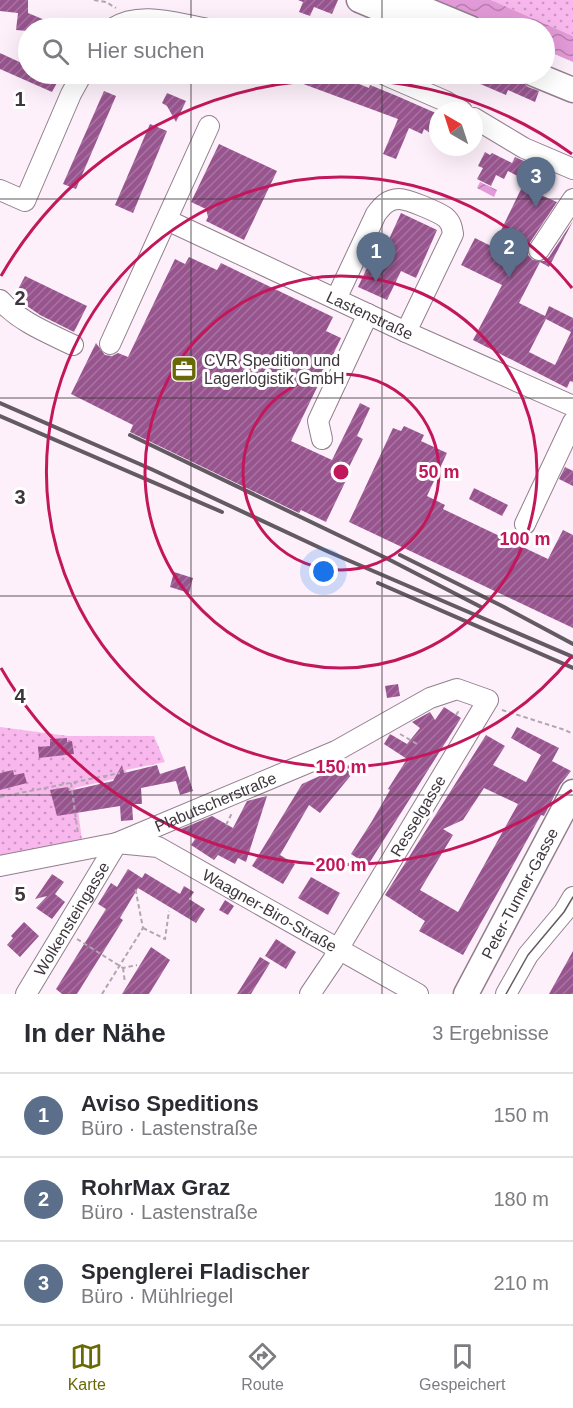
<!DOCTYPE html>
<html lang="de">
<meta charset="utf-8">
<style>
:root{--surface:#fff;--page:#f7f7f7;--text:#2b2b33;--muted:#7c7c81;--line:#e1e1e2;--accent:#696906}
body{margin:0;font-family:Helvetica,sans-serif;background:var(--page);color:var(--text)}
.compass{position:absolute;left:429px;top:102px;width:54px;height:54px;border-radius:50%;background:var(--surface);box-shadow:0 6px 24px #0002;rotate:321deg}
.you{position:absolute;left:324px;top:572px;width:21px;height:21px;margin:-15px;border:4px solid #fff;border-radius:50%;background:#1a73e8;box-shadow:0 0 0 9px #1a73e833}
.badge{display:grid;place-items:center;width:39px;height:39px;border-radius:50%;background:var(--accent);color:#fff;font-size:20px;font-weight:700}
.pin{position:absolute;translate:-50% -50px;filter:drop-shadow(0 2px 3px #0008)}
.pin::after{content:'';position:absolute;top:32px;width:21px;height:18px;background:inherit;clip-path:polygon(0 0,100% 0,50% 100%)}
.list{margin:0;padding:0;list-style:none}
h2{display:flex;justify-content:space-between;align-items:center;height:78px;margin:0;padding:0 24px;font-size:26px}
h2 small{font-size:20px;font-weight:400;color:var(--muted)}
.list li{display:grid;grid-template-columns:39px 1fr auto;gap:18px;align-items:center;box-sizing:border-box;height:84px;padding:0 24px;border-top:2px solid var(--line)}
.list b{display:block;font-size:22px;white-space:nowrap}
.list p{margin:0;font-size:20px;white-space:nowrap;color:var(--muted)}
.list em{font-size:20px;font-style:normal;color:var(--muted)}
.icon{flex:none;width:33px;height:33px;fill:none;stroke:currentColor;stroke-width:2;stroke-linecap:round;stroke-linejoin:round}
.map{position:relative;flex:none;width:573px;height:994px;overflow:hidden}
.search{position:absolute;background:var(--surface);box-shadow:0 6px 24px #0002;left:18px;right:18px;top:18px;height:66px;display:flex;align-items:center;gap:15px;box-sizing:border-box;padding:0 21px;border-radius:33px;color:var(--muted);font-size:22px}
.sheet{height:330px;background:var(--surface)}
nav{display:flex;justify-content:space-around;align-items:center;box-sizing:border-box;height:84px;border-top:2px solid var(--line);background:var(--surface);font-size:16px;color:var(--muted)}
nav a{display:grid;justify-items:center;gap:3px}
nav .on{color:var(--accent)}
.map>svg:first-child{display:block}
.grass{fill:url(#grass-dots)}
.water{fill:url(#water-waves)}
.building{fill:url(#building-hatch);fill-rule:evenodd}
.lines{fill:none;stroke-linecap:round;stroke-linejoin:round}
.minor-casing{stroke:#927f8e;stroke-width:22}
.major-casing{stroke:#927f8e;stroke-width:27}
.path{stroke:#b1a6ae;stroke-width:2;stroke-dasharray:4.5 3;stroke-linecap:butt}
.minor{stroke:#fff;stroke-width:20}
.major{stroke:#fff;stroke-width:24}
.tram{stroke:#645b62;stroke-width:1.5}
.rail{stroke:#645b62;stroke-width:4}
.grid{fill:none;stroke:#3e363c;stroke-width:1.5;stroke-opacity:0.55}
.ring{fill:none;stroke:#c2185b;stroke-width:3}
.labels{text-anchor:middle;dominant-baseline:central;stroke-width:6;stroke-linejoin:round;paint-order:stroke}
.street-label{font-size:16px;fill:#3e363c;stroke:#fff}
.poi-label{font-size:16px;fill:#3e363c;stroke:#fff;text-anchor:start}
.grid-label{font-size:20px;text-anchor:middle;font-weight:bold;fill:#3e363c;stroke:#fff;stroke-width:6;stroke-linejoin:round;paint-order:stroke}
.centre{fill:#c2185b;stroke:#fff;stroke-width:3}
.ring-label{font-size:18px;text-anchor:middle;font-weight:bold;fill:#c2185b;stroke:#fff;stroke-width:6;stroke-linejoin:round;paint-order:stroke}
</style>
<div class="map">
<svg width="573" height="994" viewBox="0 0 573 994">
<defs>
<pattern id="grass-dots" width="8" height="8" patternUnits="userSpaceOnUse" patternTransform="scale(1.5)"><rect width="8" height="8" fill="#f8b8ed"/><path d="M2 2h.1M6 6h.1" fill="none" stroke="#ca96c1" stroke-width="1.8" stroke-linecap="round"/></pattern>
<pattern id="water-waves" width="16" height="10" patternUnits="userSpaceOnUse" patternTransform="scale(1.5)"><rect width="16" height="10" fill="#e39ad8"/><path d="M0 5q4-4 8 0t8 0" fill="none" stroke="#b97eb0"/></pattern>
<pattern id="building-hatch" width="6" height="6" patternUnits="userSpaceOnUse" patternTransform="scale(1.5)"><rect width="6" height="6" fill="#98548f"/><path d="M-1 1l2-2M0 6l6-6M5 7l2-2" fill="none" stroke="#a6759f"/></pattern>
</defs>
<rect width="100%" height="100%" fill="#fdf0fa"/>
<g class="grass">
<path d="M491,0h82v36z"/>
<path d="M0,727l68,9h86l11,26 -39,8 1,6 -52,12 7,52 -82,17z"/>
</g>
<g class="water">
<path d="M429,0h62l82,36v26l-28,-12 -1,-22h-49z"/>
<path d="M480,182l17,8 -3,7 -17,-9z"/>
</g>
<g class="building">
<path d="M0,0h28v13l36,15h-36v3l-12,-1 2,-17 -18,-2z"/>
<path d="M298,0h40l-6,14 -18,-7 -4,9 -11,-4 4,-10z"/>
<path d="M365,18l25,10h-29z"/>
<path d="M0,53l28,13v8h17l14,5 -7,13 -52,-23z"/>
<path d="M280,74h54l35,14 1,-3 27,11 41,18v24l-14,-9 -2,5 -13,-6 -13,31 -13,-5 15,-35 -119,-44z"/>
<path d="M457,74h50l14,6 7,7 11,4 -4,11 -27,-12 -2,5z"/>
<path d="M104,91l12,5 -40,93 -13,-5z"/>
<path d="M167,93l19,8 -10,21 -9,-16 -5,-3z"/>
<path d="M150,124l17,7 -34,82 -18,-8z"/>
<path d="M219,144l58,27 -33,69 -38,-19 2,-4 -2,-8 -15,-7z"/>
<path d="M485,152l5,3 2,-2 20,10 3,-6 20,9 -8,15 -19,-10 -4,8 -8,-4 -5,11 -14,-7 6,-11 -5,-2z"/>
<path d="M522,187l35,15 -28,42 -1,11 5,5 11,1 5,-4 24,-36 -24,46 -9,-5 -21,41 26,13 4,-10 24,12v64l-3,-1 -3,7 -94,-48 29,-55 -41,-20 14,-27 18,9zM546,319l25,13 -16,33 -26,-13z"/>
<path d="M401,213l36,17 -21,48 -15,-7 -14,29 -29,-13 14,-30 7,4z"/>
<path d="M189,257l28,13 4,-7 112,54 -7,14 15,7 -50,103 41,19 28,-57 10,5 -13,28 6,3 -16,32 3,1 -24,50 -25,-12 -2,3 -169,-81 3,-7 -62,-31 25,-51 9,12 7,1 6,-3 10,4 47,-98 10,5z"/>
<path d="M25,276l62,30 -13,26 -34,-17 -26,-18z"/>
<path d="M404,426l20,9 -3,6 26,12 -20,43 18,9 -2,4 105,50 15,-29 10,5v93l-224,-106 44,-94 8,3z"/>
<path d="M565,467l8,4v15l-14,-7z"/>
<path d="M474,488l34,17 -6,11 -33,-17z"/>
<path d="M174,572l19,6 -4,15 -19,-6z"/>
<path d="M398,684l2,12 -13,2 -2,-12z"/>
<path d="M444,707l17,11 -93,147 -17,-11 21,-33 18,-31 -2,-1 19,-30 -23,-15 6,-10 17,10 13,-16 -8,-6 18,-10 5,8z"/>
<path d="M517,727l42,21 -7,13 19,10 -11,14 -16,31 -3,-1 -78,140 -44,-24 6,-10 -40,-26 101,-160 19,11 -12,19 33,17 15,-27 -30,-17zM484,788l34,16 -60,108 -38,-22 33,-55 -10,-6 20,-9z"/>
<path d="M67,738v4l5,-1 2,13 -35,4 -1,-11 12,-1v-7z"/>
<path d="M122,765l2,8 33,-8 3,9 25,-8 8,25 -13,4 -4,-14 -35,7 1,16h-10l1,16 -12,1 -1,-15 -63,10 -7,-26 18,-3 1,4 44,-10z"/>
<path d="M342,766l10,8 -32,39 -11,-8 -29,50 15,9 -12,20 -31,-18 50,-82z"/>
<path d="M13,770l1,5 10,-2 3,10 -27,7v-17z"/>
<path d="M267,796l-21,66 -8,-4 -3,6 -17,-9 -4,5 -23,-15 4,-6 -14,-10 31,-13 21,12 14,-27z"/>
<path d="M128,869l14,9 3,-5 35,21 4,-8 10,6 -5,7 16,10 -9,14 -58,-35 -18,30 3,2 -46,74h-15l-6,-5 50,-80 -8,-5 13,-21 6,4z"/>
<path d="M52,874l12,8 -9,12 10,8 -13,17 -16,-11 11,-12 -12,3z"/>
<path d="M311,877l29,16 -12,22 -30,-17z"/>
<path d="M225,900l9,6 -6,9 -9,-5z"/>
<path d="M24,922l15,14 -19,21 -13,-12 6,-7 -2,-2z"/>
<path d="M276,939l20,13 -10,17 -21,-13z"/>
<path d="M151,947l19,13 -21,34h-27z"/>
<path d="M573,951v43h-24z"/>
<path d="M260,957l10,6 -19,31h-14z"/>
</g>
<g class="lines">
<g class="minor-casing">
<g id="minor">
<path d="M113,28c27,-17 61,-5 91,0"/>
<path d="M383,74l62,27 17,10"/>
<path d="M474,118l50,30 49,21"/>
<path d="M0,190l25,11 46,-107 11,-20"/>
<path id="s1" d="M167,220l239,112 167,74"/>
<path d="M539,250l34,-51"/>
<path d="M336,299l40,-85c6,-8 12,-15 23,-15 9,0 39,13 46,18 6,5 7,10 8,17l-47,98"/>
<path d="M0,300c20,22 46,32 73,45"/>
<path d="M110,344l99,-218"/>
<path d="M322,439l-4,-18 50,-107"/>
<path d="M525,524l48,-102"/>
<path id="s2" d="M0,866l117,-23 219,-92 94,-53 27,-9 31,11 -144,239 -11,21 -23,34"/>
<path id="s3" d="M26,994l91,-151 41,4 260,147"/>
<path d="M506,994l22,-39 36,-43 9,-15"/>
</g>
</g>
<g class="major-casing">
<g id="major">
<path d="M359,0l62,26"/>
<path d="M402,0l68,28"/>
<path d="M534,74l39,16"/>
<path id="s4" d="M466,994l107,-202"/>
</g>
</g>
<g class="path">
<path d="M94,0l12,2 10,6"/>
<path d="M502,710l63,20 8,4"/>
<path d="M456,715l2,-3 3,2"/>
<path d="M400,734l19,11"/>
<path d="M71,783l7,51"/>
<path d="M0,797l120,-24"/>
<path d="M226,825l6,-12"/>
<path d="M143,928l22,11 4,-28"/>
<path d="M77,939l46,29 14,-3"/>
<path d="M123,968l2,15"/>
<path d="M102,994l41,-66 -8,-41"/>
</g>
<use href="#minor" class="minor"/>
<use href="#major" class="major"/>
<path class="tram" d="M506,994l22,-39 36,-43 9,-15"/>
<g class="rail">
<path d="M0,403l151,66 178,83 244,105"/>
<path d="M0,416l222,96"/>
<path d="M130,435l258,124 93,48"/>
<path d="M400,555l104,52 69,37"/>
<path d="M378,583l195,85"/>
</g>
</g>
<path class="grid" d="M191,0v28M382,0v28M191,74v920M382,74v920M0,199h573M0,398h573M0,596h573M0,795h573"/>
<g class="ring">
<circle cx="341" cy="472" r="98"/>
<circle cx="341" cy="472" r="196"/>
<path d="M572 656A295 295 0 1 1 572 288"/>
<path d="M572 790A393 393 0 0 1 1 668M1 276A393 393 0 0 1 572 154"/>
</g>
<defs>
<g id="office-square" transform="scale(1.35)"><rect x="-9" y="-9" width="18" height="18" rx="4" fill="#696906" stroke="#fff"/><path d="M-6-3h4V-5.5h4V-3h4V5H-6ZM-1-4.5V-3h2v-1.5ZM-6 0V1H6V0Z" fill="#fff"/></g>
</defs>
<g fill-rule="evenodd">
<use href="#office-square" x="184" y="369"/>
</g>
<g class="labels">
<g class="street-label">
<text stroke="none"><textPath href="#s1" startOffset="224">Lastenstraße</textPath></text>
<text stroke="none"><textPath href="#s2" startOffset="226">Plabutscherstraße</textPath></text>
<text transform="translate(418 816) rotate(-59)">Resselgasse</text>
<text stroke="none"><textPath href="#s4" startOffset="114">Peter-Tunner-Gasse</textPath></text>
<text stroke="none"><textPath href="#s3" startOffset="346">Waagner-Biro-Straße</textPath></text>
<text stroke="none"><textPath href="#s3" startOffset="88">Wolkensteingasse</textPath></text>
</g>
<g class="poi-label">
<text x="204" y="360">CVR Spedition und<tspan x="204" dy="18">Lagerlogistik GmbH</tspan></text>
</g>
</g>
<g class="grid-label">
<text x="20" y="106">1</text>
<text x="20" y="305">2</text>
<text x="20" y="504">3</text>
<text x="20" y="703">4</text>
<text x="20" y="901">5</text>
</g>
<circle cx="341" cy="472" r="9" class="centre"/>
<g class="ring-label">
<text x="439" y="478">50 m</text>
<text x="525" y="545">100 m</text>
<text x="341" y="773">150 m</text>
<text x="341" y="871">200 m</text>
</g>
</svg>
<svg class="compass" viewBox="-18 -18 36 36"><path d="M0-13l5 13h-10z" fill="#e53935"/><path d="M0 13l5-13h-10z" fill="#7c7c81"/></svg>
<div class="you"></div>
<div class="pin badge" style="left:376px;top:282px;background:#5c6f8a">1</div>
<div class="pin badge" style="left:509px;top:278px;background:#5c6f8a">2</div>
<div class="pin badge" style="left:536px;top:207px;background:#5c6f8a">3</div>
<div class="search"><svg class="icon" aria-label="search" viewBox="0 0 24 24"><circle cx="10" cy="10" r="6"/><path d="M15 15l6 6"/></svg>Hier suchen</div>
</div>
<section class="sheet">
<h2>In der Nähe<small>3 Ergebnisse</small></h2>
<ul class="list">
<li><span class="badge" style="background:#5c6f8a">1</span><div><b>Aviso Speditions</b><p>Büro · Lastenstraße</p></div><em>150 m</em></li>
<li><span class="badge" style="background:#5c6f8a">2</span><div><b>RohrMax Graz</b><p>Büro · Lastenstraße</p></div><em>180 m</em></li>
<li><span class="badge" style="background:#5c6f8a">3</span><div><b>Spenglerei Fladischer</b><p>Büro · Mühlriegel</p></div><em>210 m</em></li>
</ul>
</section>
<nav>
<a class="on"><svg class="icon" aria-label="map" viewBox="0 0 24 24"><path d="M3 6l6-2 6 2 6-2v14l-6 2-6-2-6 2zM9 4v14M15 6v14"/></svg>Karte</a>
<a><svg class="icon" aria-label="directions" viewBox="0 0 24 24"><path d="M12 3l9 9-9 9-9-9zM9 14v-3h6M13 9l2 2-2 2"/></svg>Route</a>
<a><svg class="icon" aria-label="saved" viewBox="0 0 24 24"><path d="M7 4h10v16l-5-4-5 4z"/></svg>Gespeichert</a>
</nav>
